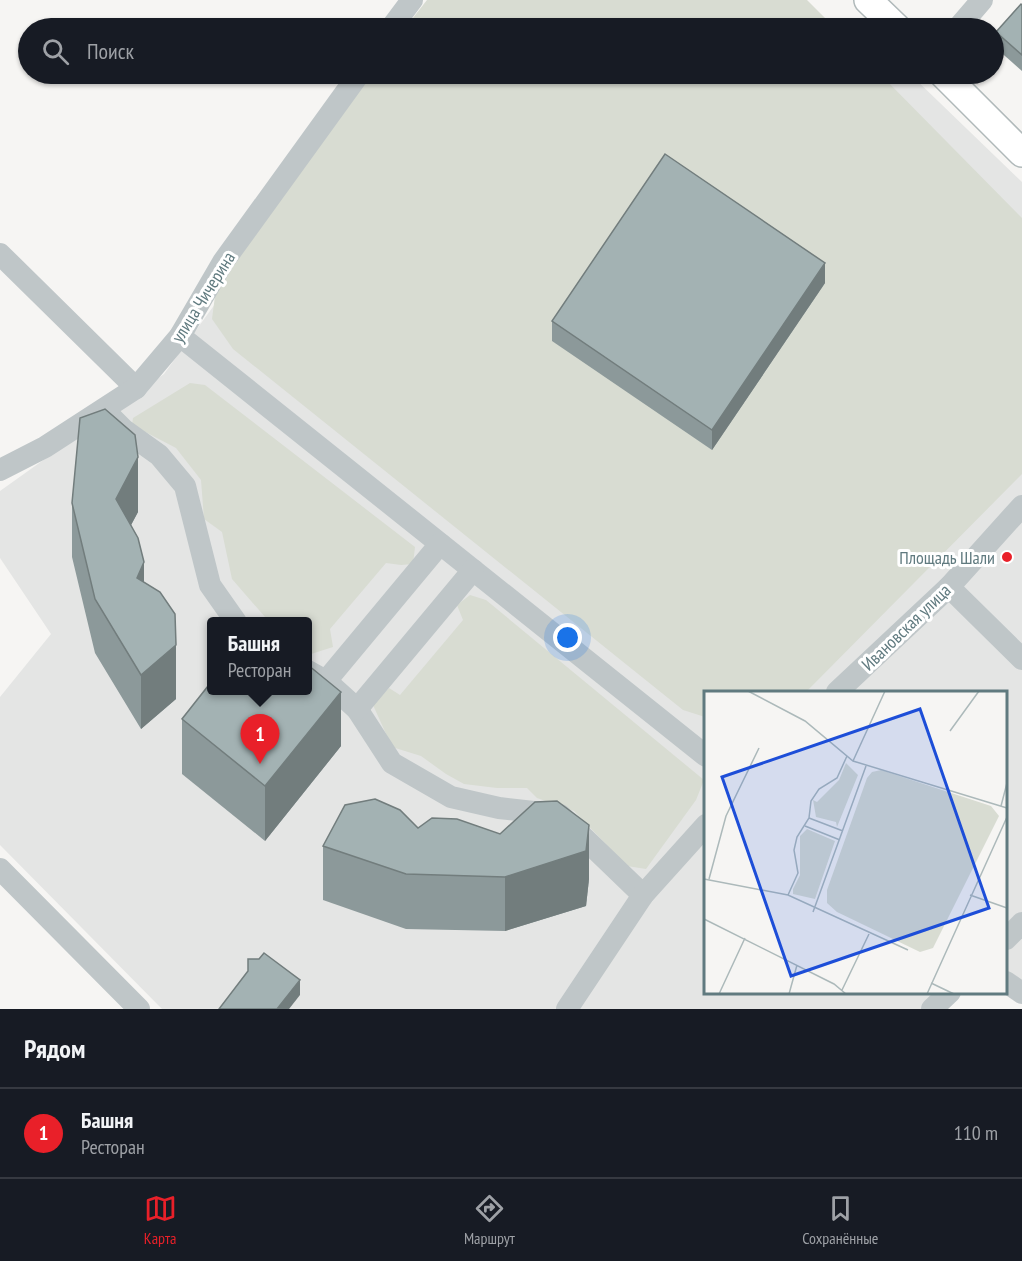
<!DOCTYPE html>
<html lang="ru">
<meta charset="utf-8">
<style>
:root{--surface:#171b24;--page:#20242c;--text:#f1f3f6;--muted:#9ea1a6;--line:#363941;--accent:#e92029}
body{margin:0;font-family:"PT Sans Narrow",sans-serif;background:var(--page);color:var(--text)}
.you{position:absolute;left:568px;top:638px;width:21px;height:21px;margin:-15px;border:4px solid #fff;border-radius:50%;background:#1a73e8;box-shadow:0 0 0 9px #1a73e833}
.badge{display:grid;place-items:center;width:39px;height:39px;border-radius:50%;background:var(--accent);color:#fff;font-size:20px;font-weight:700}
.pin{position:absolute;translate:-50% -50px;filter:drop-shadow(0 2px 3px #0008)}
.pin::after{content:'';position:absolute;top:32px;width:21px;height:18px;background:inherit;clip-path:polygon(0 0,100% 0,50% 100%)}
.popup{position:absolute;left:207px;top:617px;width:105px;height:78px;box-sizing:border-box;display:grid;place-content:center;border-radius:6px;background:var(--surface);filter:drop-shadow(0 2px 4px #0005);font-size:20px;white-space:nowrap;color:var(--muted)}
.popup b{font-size:22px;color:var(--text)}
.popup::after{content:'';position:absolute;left:50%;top:100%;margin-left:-12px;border:12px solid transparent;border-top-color:var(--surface)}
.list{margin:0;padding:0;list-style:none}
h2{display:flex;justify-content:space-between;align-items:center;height:78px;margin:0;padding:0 24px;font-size:26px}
h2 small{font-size:20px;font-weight:400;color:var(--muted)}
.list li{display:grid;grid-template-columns:39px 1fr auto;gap:18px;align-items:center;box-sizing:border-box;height:90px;padding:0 24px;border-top:2px solid var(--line)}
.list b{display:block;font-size:22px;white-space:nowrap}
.list p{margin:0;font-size:20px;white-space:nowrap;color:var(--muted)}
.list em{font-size:20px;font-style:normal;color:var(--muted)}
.icon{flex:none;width:33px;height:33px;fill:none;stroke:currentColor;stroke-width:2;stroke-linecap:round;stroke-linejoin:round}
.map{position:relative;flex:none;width:1022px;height:1009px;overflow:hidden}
.search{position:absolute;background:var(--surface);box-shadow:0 2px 4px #0004;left:18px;right:18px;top:18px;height:66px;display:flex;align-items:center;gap:15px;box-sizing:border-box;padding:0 21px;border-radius:33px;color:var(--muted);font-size:22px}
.sheet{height:168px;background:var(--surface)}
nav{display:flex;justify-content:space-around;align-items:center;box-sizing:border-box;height:84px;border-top:2px solid var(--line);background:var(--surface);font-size:16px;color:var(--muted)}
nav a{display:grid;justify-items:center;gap:3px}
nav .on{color:var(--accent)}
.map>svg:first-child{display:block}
.built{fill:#e4e5e4;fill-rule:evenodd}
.green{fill:#d8dcd2}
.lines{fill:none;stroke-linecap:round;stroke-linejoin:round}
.major-casing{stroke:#b0b9ba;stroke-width:30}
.minor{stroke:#bfc6c8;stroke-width:22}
.major{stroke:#fff;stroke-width:27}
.wall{fill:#8c999a}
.shaded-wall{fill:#727d7d}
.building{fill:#a3b2b3;stroke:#727d7d;stroke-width:1.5}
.poi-dot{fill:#e92029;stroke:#fff;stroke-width:2}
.labels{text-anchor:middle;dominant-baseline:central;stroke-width:6;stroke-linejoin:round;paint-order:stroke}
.street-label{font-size:18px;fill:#607a7f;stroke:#fff}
.poi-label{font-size:18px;fill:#607a7f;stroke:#fff;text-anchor:end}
.inset-road{fill:none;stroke:#acb9ba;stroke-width:1.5}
.view{fill:#1d4ed8;fill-opacity:0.15;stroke:#1d4ed8;stroke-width:3}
.inset-edge{fill:none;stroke:#607a7f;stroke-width:3}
</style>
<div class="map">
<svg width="1022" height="1009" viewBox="0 0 1022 1009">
<rect width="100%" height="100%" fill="#f6f5f3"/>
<path class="built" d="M383,74h527l112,108v806l-16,-10v-286h-300v300l236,1 -18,16h-762l-162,-164v-148l51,-63 -51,-76v-67l164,-117zM212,622h96v68h-96z"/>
<g class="green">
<path d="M427,0h380l28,28h-430z"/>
<path d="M371,74h509l142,144v256l-216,218h-100l-1,25 -22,-7 -450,-361 -21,-30 6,-46z"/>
<path d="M190,383l15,2 210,162 -2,17 -12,1 -15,-2 -56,66 3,18 -25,8v-33l-47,-1 4,-4 -33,-38 -10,-47 -18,-13 -3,-39 -25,-32 -44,-23 1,-7z"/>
<path d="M470,595l16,5 218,180 -8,20 -50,69 -19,-3 -53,-55 -37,-13 -10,-10h-30l-33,-4 -18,-10 -25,-18 -29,-9 -19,-42 16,-17 11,7 63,-75 -6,-15z"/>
</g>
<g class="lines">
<g class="major-casing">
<g id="major">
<path d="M868,0l29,28"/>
<path d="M943,74l79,79"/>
</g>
</g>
<g class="minor">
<path d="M391,28l21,-28"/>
<path d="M958,28l24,-28"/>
<path d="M0,254l136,134"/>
<path d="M180,336l526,420"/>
<path d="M112,418l12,12 35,25 26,31 25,99 26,37"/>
<path d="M0,470l45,-23 91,-59 44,-52 43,-74 136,-188"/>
<path d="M949,587l73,72"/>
<path d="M308,671l18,10 31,28 35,54 59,34 48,11 61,7 83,80"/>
<path d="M326,681l114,-137"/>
<path d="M837,692l112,-105 73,-81"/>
<path d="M357,709l116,-139"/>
<path d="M0,869l139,140"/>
<path d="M1006,939l16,-16"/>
<path d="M1006,982l16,11"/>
<path d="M567,1009l76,-114 63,-70"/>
<path d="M932,1009l18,-17"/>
</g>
<use href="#major" class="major"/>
</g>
<g class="wall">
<path d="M1022,5v66l-26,-23v-16z"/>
<path d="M825,283l-113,167 -160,-109v-20z"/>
<path d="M72,503l66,9 -7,13 13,57 32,117 -35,30 -46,-76 -23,-96z"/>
<path d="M182,719l159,27 -76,95 -83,-67z"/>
<path d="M323,846l266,33 -3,27 -81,25 -99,-2 -83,-29z"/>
</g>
<g class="shaded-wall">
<path d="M825,263v20l-113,167v-20z"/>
<path d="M138,457v55l-22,41v-54z"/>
<path d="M144,562v54l-7,-38z"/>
<path d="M176,645v54l-35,30v-54z"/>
<path d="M341,692v54l-76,95v-55z"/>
<path d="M589,825v54l-3,27 -81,25v-54z"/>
<path d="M300,980v15l-11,14h-12z"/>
</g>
<g class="building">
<path d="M1021,4l1,1v50l-26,-23z"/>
<path d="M665,154l160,109 -113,167 -160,-109z"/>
<path d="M105,409l30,26 3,22 -22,42 22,39 6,24 -7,16 23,14 15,22 1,31 -35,30 -46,-76 -23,-96 8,-85z"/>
<path d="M308,665l33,27 -76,94 -83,-67 30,-38v9h96z"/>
<path d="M375,799l25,11 18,18 14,-10 25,1 43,15 35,-32 22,-1 32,24 -3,26 -81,26 -99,-3 -83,-28 22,-41z"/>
<path d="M264,953l36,27 -23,29h-58l29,-38v-12h11z"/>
</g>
<circle class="poi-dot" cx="1007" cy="557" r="6"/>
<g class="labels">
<g class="street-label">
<text transform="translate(203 297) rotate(-58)">улица Чичерина</text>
<text transform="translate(906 627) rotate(-44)">Ивановская улица</text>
</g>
<g class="poi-label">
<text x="995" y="557">Площадь Шали</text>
</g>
</g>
<g transform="translate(704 691)">
<rect width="303" height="303" fill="#f6f5f3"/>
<path d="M142,72l12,12 -21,52 -1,-5 -20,-5 -3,-17 4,2 22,-22zM177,79l110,36 8,10 -66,132 -13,4 -83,-40 -10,-9v-13l40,-112 5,-6zM103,138l28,12 -20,58 -22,-5v-5l7,-14v-39z" fill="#d8dcd2"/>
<path class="inset-road" d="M44,0l57,30 48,40 154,47M246,40l29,-40M149,70l32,-70M297,115l6,-23M105,127l34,13M101,135l35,14M0,188l84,16 120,55M5,188l17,-63 33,-68M84,204l10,-22 -4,-23 3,-13 12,-19 2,-17 8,-12 18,-11 10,-22M266,204l37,13M109,221l53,-146M0,228l130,65 12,10M227,292l23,11M138,299l27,-56M15,303l26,-56M85,303l8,-29M223,303l80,-177"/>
<path class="view" d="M216,18l69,199 -198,68 -69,-199z"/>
<rect width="303" height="303" class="inset-edge"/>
</g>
</svg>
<div class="you"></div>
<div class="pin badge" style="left:260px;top:764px">1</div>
<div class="popup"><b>Башня</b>Ресторан</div>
<div class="search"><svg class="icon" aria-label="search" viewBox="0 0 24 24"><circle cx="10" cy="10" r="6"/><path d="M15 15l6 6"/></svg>Поиск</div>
</div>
<section class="sheet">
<h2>Рядом<small></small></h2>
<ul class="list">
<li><span class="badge">1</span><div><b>Башня</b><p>Ресторан</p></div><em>110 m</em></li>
</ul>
</section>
<nav>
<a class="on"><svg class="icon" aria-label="map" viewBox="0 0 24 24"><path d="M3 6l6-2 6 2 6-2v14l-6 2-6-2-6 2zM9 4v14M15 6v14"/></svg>Карта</a>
<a><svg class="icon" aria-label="directions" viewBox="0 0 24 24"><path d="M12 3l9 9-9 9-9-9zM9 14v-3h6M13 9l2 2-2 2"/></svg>Маршрут</a>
<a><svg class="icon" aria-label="saved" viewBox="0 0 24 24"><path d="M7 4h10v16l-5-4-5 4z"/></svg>Сохранённые</a>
</nav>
